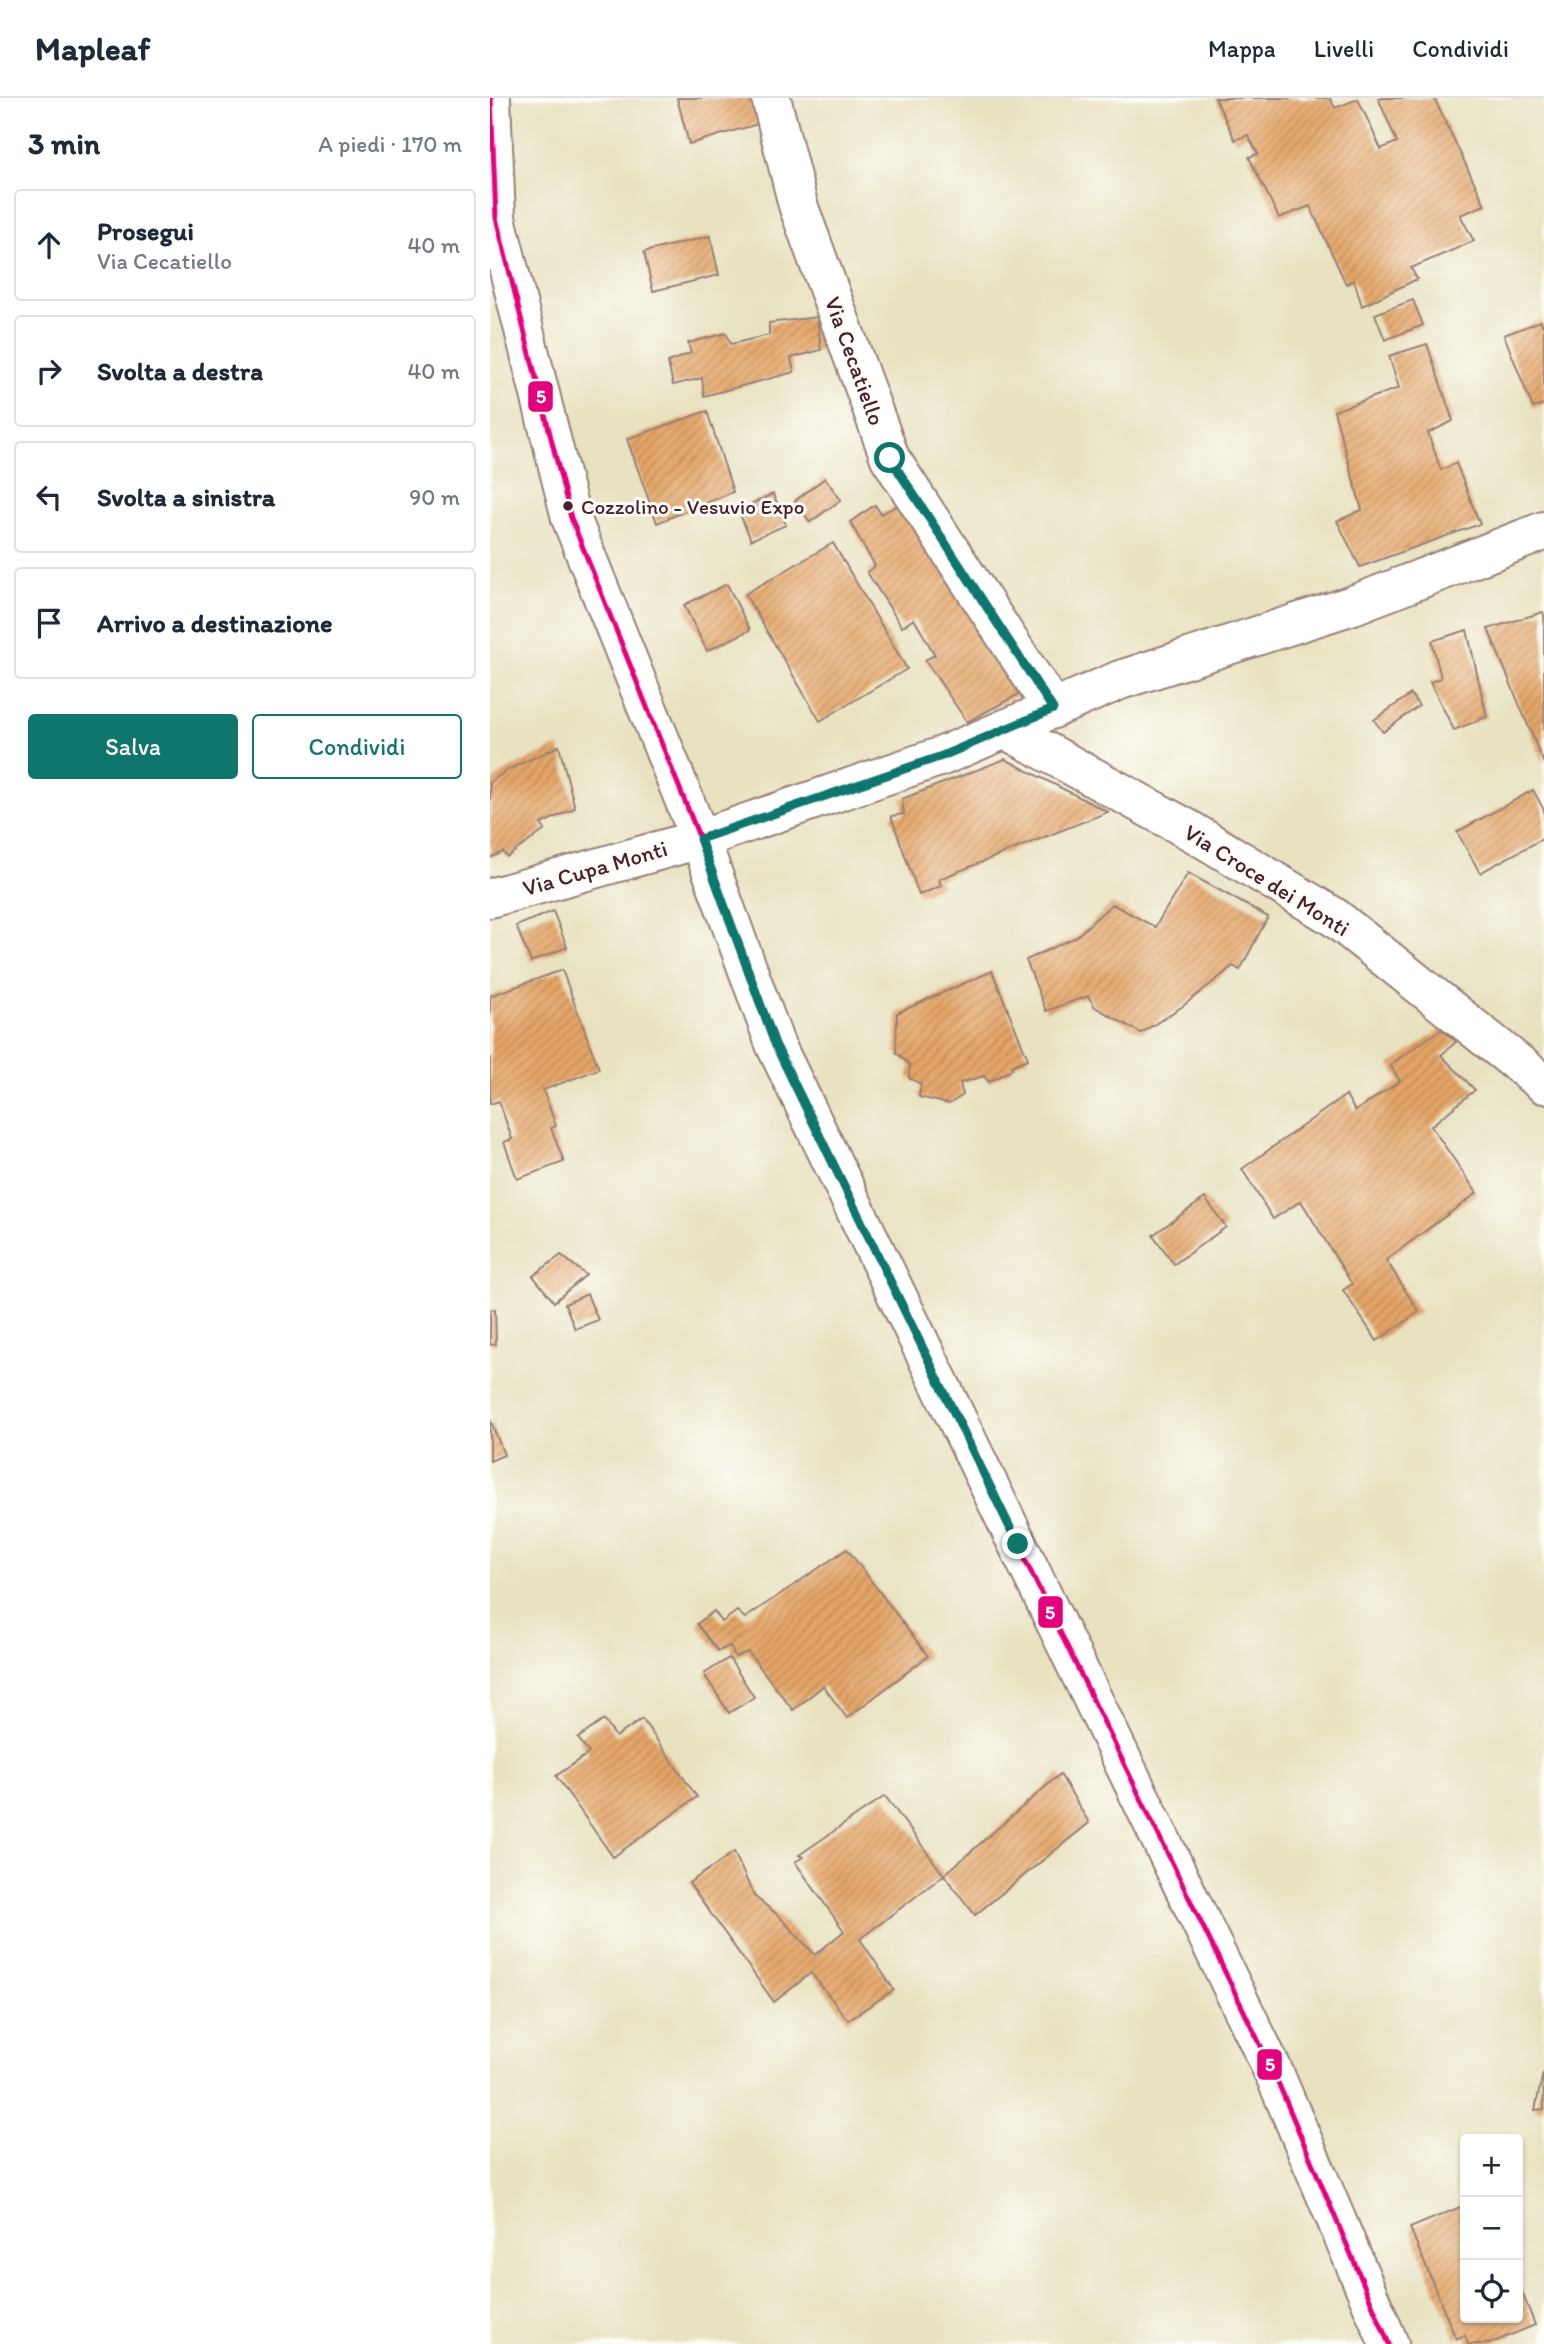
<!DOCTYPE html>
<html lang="it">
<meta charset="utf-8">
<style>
:root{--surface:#fff;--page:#f2f2f3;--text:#1f2937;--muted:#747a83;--line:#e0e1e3;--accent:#0f766e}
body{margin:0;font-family:Itim,sans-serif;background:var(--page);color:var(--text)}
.controls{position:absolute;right:21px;bottom:21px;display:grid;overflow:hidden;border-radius:7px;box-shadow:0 2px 5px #0004}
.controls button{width:63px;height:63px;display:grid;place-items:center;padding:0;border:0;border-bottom:2px solid var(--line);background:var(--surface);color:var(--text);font:35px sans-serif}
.stop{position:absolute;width:21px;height:21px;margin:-16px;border:5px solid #0f766e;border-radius:50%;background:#fff}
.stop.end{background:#0f766e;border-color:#fff;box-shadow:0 2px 7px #0008}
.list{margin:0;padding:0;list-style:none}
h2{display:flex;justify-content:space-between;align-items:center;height:91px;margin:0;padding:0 28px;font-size:30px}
h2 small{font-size:23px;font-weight:400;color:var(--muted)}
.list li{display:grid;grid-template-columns:46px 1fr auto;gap:21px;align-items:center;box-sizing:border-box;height:112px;margin:0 14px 14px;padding:0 14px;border:2px solid var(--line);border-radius:7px}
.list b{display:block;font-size:26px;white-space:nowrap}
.list p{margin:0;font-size:23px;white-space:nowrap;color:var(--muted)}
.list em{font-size:23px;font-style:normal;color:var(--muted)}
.actions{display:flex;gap:14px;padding:21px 28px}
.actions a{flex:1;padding:16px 0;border:2px solid var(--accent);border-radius:7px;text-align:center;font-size:24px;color:var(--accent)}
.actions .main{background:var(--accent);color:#fff}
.icon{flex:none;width:38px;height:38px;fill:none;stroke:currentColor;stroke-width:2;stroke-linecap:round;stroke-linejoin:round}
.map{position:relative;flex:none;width:1054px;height:2246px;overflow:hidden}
header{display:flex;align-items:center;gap:42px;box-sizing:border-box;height:98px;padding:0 35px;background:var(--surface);border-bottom:2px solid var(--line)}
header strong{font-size:33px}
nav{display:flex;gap:38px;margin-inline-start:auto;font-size:24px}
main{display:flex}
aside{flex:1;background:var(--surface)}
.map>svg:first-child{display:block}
.building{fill:url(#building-hatch)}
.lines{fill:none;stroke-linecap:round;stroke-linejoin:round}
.minor-casing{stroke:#998076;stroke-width:42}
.tertiary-casing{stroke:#998076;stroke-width:42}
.secondary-casing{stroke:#998076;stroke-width:42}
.minor{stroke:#fff;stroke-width:38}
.tertiary{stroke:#fff;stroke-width:38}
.secondary{stroke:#fff;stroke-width:38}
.bus-1-casing{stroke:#fdfcf7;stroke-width:10}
.bus-1{stroke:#e5007d;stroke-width:5}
.route{stroke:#0f766e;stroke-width:9}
.bus-dot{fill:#4a1f2b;stroke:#fdfcf7;stroke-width:2.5}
.labels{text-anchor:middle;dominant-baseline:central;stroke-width:6;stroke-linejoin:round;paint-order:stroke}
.bus-label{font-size:21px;fill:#4a1f2b;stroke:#fdfcf7;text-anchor:start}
.street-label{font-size:23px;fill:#4a1f2b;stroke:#fdfcf7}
.line-badge{stroke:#fdfcf7;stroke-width:2.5}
.badge-label{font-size:19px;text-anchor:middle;font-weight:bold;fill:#fff}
</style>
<header>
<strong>Mapleaf</strong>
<nav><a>Mappa</a><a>Livelli</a><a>Condividi</a></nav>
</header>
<main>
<aside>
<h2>3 min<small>A piedi · 170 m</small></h2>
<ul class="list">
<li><svg class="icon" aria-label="ahead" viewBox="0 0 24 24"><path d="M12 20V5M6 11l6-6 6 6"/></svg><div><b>Prosegui</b><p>Via Cecatiello</p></div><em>40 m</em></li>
<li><svg class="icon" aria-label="right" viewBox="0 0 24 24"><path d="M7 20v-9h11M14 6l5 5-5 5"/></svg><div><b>Svolta a destra</b></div><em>40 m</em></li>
<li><svg class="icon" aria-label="left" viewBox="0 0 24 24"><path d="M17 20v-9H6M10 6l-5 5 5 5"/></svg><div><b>Svolta a sinistra</b></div><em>90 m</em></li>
<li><svg class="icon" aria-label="arrive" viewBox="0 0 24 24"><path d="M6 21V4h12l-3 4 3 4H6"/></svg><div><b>Arrivo a destinazione</b></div></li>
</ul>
<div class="actions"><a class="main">Salva</a><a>Condividi</a></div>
</aside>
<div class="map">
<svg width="1054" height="2246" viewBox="0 0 1054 2246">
<defs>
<pattern id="building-hatch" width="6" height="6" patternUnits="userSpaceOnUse" patternTransform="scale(1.75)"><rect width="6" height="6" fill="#e5a667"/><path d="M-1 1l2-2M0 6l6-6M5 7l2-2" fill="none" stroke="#bc8755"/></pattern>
</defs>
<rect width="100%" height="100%" fill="#fdfcf7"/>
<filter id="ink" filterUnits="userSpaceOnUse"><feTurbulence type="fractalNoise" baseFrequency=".0143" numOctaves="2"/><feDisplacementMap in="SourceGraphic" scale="14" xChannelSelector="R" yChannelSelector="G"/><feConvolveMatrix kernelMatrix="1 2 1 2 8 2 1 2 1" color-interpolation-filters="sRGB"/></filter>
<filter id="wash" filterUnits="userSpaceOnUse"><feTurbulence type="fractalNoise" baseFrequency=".00686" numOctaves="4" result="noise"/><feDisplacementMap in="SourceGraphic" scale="28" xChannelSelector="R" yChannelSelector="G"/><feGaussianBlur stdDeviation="1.57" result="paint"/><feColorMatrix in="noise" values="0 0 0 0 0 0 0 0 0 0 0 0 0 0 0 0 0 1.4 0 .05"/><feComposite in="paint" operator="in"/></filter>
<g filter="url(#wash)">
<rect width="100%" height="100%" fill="#e8e2c0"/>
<g id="blocks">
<g class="building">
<path d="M187,0h82l2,25 -72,21z"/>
<path d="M725,0h115l5,10 23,-9 23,50 16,-7 -19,-44h56l51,107 -25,10 14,26 -63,27 6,11 -55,27 -8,-26 -8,4 -36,-78 -31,12 -30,-61 9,-3 -10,-19 -13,5z"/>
<path d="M220,138l9,39 -66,16 -9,-39z"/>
<path d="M923,202l10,25 -38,15 -10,-26z"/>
<path d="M327,219l4,33 -30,8 3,14 -90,24 -2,-18 -29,7 -5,-23 23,-9 -3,-10 38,-10 5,11 38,-9v-12z"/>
<path d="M1051,223l3,7v76l-11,4 -29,-73z"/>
<path d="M937,246l26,77 -25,12 13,37 15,-7 24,61 -120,43 -23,-46 25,-11 -28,-99 65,-23 -10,-32z"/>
<path d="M217,313l26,81 -76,31 -30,-84z"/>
<path d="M335,380l16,22 -31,22 -15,-21z"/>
<path d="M283,396l13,31 -35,15 -13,-30z"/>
<path d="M422,400l113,193 -58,31 -42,-62 10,-5 -21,-36 -12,8 -35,-55 8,-6 -25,-44 25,-17 6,9z"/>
<path d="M343,445l74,126 -87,52 -75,-127z"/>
<path d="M237,486l23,46 -43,21 -23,-46z"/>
<path d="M1053,514l1,3v149l-56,-135z"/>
<path d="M977,532l20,87 -33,13 -24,-48 11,-4 -9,-37z"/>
<path d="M921,596l8,12 -36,26 -9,-12z"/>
<path d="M69,648l16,62 -34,16 4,6 -38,27 -4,-5 -13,6v-76l19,-13z"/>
<path d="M515,661l103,53 -169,67 2,7 -22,9 -28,-79 13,-2 -2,-15z"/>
<path d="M1043,692l11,20v28l-64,35 -23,-41z"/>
<path d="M698,775l80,44 -28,53 -7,-4 -50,40 -42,27 -46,-26 -7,-11 -42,15 -20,-51 50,-23 36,-33 43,23z"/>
<path d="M63,813l14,36 -36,15 -15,-36z"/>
<path d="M72,872l37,99 -56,21 13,36 -5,2 13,34 -47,17 -13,-37 8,-3 -13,-38 -9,3v-108z"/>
<path d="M502,873l36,88 -17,7 2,3 -24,13 -5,-6 -24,7 3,12 -14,9 -30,-7 2,-13 -12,-6 1,-13 -14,-13 1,-39z"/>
<path d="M951,931l15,13 -15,13 34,35 -44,36 46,67 -91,67 33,52 -42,29 -34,-51 9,-6 -51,-83 -28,18 -31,-50 104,-74 9,16 45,-30 -10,-16z"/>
<path d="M715,1100l21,29 -52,37 -21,-29z"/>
<path d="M71,1157l25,20 -32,27 -21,-26z"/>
<path d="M97,1196l11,26 -23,9 -10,-25z"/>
<path d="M5,1211l1,35 -6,1v-35z"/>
<path d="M0,1321l14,36 -14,6z"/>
<path d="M357,1451l81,107 -81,62 -24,-32 -30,24 -45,-58 -13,5 -5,-11 -12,5 -21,-27 17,-13 8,11 15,-11 8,7z"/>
<path d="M239,1560l25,39 -25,16 -25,-39z"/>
<path d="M152,1621l55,78 -84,60 -57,-81 33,-23 -11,-15 26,-18 12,17z"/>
<path d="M570,1676l29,49 -114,92 -31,-40 -84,64 34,51 -46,30 -37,-47 -37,29 -85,-119 45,-31 20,44 24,19 37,40 29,-24 -49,-69 8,-5 -4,-2 86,-59 59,79z"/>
<path d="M1053,1975l1,36 -9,1z"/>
<path d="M975,2107v113h53v-36l17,43 -46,19h-21l-3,-9 -9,4 -46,-111z"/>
</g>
</g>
</g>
<g filter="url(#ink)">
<use href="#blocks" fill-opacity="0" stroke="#998076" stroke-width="2"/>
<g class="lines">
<g class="minor-casing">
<g id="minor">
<path d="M281,0l27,107 92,253 163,251"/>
<path d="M515,631l186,102 143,86 210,167"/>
<path d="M210,741l242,-83 178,-76 233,-75 191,-74"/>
</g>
</g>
<g class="tertiary-casing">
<path id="tertiary" d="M0,800l210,-59"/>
</g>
<g class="secondary-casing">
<path id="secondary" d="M1,0l5,120 75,300 129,321 75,205 499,1029 115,271"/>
</g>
<use href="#minor" class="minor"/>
<use href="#tertiary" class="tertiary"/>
<use href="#secondary" class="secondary"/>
<g class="bus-1-casing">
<path id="bus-1" d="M1,0l5,120 75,300 129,321 75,205 499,1029 115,271"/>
</g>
<use href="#bus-1" class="bus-1"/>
</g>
</g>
<g class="lines" filter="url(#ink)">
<path class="route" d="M400,360l163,251 -111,47 -242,83 75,205 243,500"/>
</g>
<circle class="bus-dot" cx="78" cy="408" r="6"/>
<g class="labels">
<g class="bus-label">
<text x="91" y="408">Cozzolino - Vesuvio Expo</text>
</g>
<g class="street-label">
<text transform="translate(365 263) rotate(70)">Via Cecatiello</text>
<text transform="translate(105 770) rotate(-16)">Via Cupa Monti</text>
<text transform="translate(777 782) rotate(32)">Via Croce dei Monti</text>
</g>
</g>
<g class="line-badge">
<rect x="37" y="282" width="27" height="33" rx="7" fill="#e5007d"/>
<rect x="547" y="1497" width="27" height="34" rx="7" fill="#e5007d"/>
<rect x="766" y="1950" width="27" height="33" rx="7" fill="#e5007d"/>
</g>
<g class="badge-label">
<text x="51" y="305">5</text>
<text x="560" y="1521">5</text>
<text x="780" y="1973">5</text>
</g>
</svg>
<div class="controls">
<button>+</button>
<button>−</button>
<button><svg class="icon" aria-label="locate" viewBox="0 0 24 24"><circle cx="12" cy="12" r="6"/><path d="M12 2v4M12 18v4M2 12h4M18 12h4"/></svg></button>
</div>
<div class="stop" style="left:400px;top:360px"></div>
<div class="stop end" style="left:528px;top:1446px"></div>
</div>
</main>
